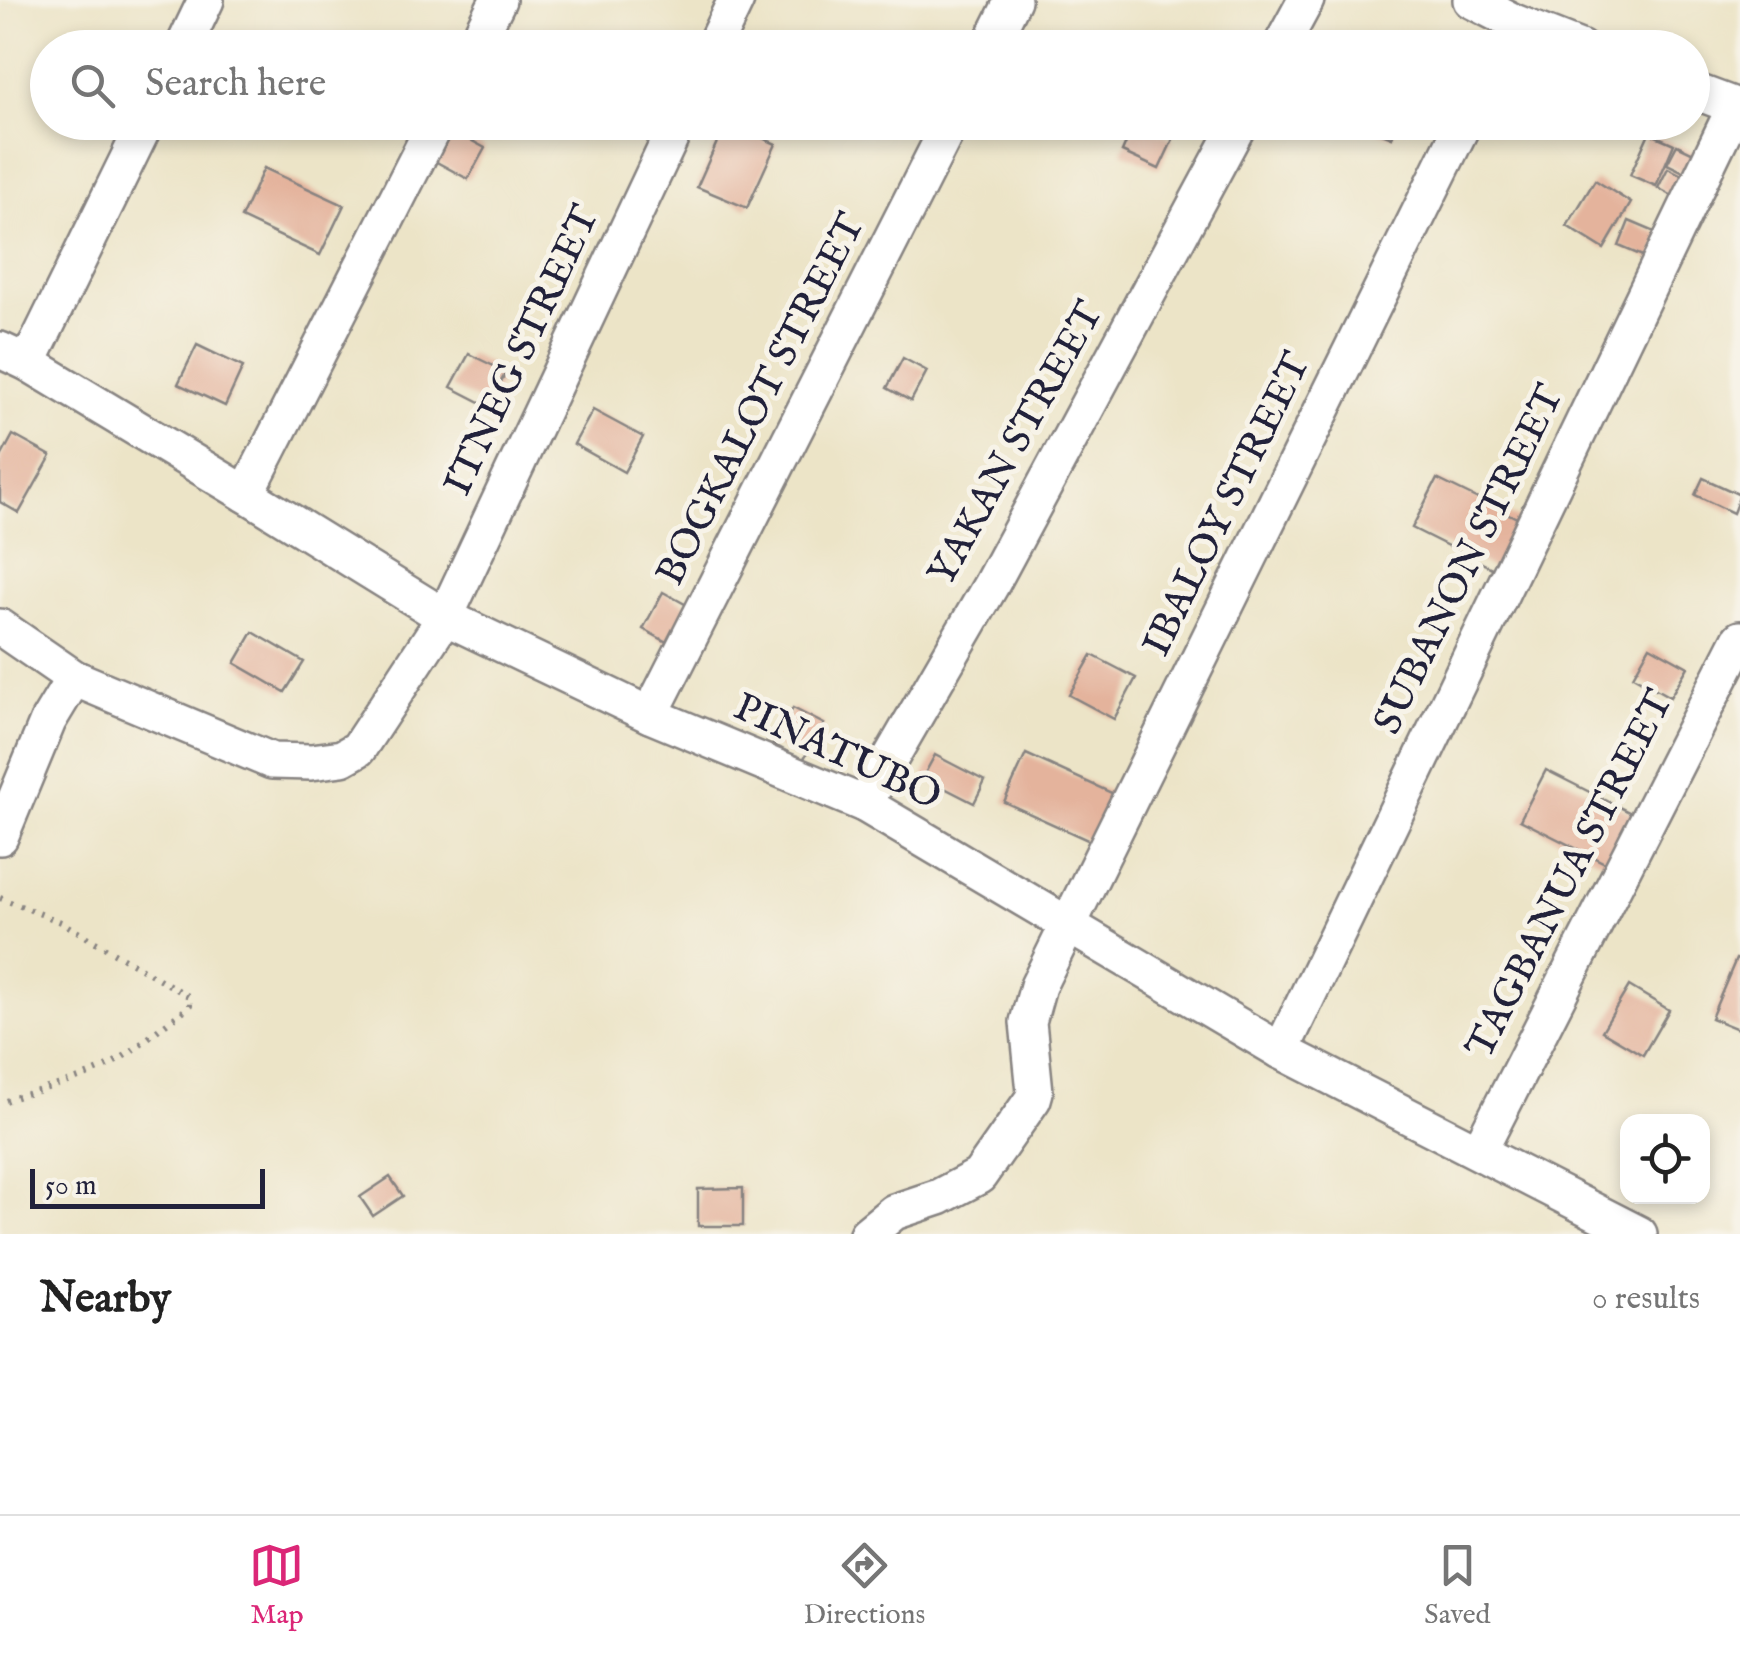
<!DOCTYPE html>
<style>
:root{--surface:#fff;--page:#f2f2f2;--text:#222;--muted:#767676;--line:#e0e0e0;--accent:#db2777}
body{margin:0;font-family:"IM FELL English",serif;background:var(--page);color:var(--text)}
.controls{position:absolute;right:30px;bottom:30px;display:grid;overflow:hidden;border-radius:20px;box-shadow:0 5px 15px #0003}
.controls button{width:90px;height:90px;display:grid;place-items:center;padding:0;border:0;border-bottom:2px solid var(--line);background:var(--surface);color:var(--text);font:50px sans-serif}
.scale{position:absolute;left:30px;bottom:25px;width:235px;box-sizing:border-box;padding-left:10px;border:5px solid #22223b;border-top:0;font-size:28px;line-height:35px;white-space:nowrap;color:#22223b;-webkit-text-stroke:8px #f7f3e8;paint-order:stroke}
.list{margin:0;padding:0;list-style:none}
h2{display:flex;justify-content:space-between;align-items:center;height:130px;margin:0;padding:0 40px;font-size:42px}
h2 small{font-size:32px;font-weight:400;color:var(--muted)}
.icon{flex:none;width:55px;height:55px;fill:none;stroke:currentColor;stroke-width:2;stroke-linecap:round;stroke-linejoin:round}
.map{position:relative;flex:none;width:1740px;height:1234px;overflow:hidden}
.search{position:absolute;background:var(--surface);box-shadow:0 5px 15px #0003;left:30px;right:30px;top:30px;height:110px;display:flex;align-items:center;gap:25px;box-sizing:border-box;padding:0 35px;border-radius:55px;color:var(--muted);font-size:38px}
.sheet{height:280px;background:var(--surface)}
nav{display:flex;justify-content:space-around;align-items:center;box-sizing:border-box;height:140px;border-top:2px solid var(--line);background:var(--surface);font-size:28px;color:var(--muted)}
nav a{display:grid;justify-items:center;gap:5px}
nav .on{color:var(--accent)}
.map>svg:first-child{display:block}
.building{fill:#e4b39c}
.lines{fill:none;stroke-linecap:round;stroke-linejoin:round}
.minor-casing{stroke:#878381;stroke-width:40}
.path{stroke:#878381;stroke-width:6;stroke-dasharray:2.5 8;stroke-linecap:butt}
.minor{stroke:#fff;stroke-width:35}
.labels{text-anchor:middle;dominant-baseline:central;stroke-width:10;stroke-linejoin:round;paint-order:stroke}
.street-label{font-size:40px;fill:#22223b;stroke:#f7f3e8}
</style>
<div class="map">
<svg width="1740" height="1234" viewBox="0 0 1740 1234">
<rect width="100%" height="100%" fill="#f7f3e8"/>
<filter id="ink" filterUnits="userSpaceOnUse"><feTurbulence type="fractalNoise" baseFrequency=".01" numOctaves="2"/><feDisplacementMap in="SourceGraphic" scale="20" xChannelSelector="R" yChannelSelector="G"/><feConvolveMatrix kernelMatrix="1 2 1 2 8 2 1 2 1" color-interpolation-filters="sRGB"/></filter>
<filter id="wash" filterUnits="userSpaceOnUse"><feTurbulence type="fractalNoise" baseFrequency=".0048" numOctaves="4" result="noise"/><feDisplacementMap in="SourceGraphic" scale="40" xChannelSelector="R" yChannelSelector="G"/><feGaussianBlur stdDeviation="2.25" result="paint"/><feColorMatrix in="noise" values="0 0 0 0 0 0 0 0 0 0 0 0 0 0 0 0 0 1.4 0 .05"/><feComposite in="paint" operator="in"/></filter>
<g filter="url(#wash)">
<rect width="100%" height="100%" fill="#ece4c7"/>
<g id="blocks">
<g class="building">
<path d="M726,122l50,22 -29,64 -50,-21z"/>
<path d="M1135,122l38,17 -14,30 -37,-17z"/>
<path d="M1355,122h43l-6,15z"/>
<path d="M450,129l35,19 -17,31 -35,-19z"/>
<path d="M1649,133l25,11 -18,42 -26,-11z"/>
<path d="M1677,145l23,11 -10,19 -23,-11z"/>
<path d="M264,168l80,37 -24,50 -79,-37z"/>
<path d="M1668,168l24,12 -10,21 -24,-13z"/>
<path d="M1595,180l36,23 -27,46 -37,-23z"/>
<path d="M1629,221l33,14 -10,25 -33,-14z"/>
<path d="M197,345l46,22 -18,39 -47,-22z"/>
<path d="M469,354l37,18 -18,34 -37,-19z"/>
<path d="M903,358l24,13 -16,30 -24,-13z"/>
<path d="M593,410l50,27 -19,35 -50,-28z"/>
<path d="M13,435l38,21 -32,57 -19,-11v-43z"/>
<path d="M1703,478l37,17 -7,18 -38,-18z"/>
<path d="M1437,479l86,42 -25,50 -86,-43z"/>
<path d="M663,592l31,17 -20,37 -31,-17z"/>
<path d="M253,632l51,30 -19,30 -50,-29z"/>
<path d="M1650,646l38,21 -18,30 -37,-21z"/>
<path d="M1092,655l44,23 -22,41 -45,-24z"/>
<path d="M793,708l31,16 -21,36 -30,-16z"/>
<path d="M1026,754l88,40 -22,48 -88,-40z"/>
<path d="M935,755l50,26 -11,22 -51,-26z"/>
<path d="M1546,770l91,46 -26,50 -91,-46z"/>
<path d="M1736,959l4,1v70l-29,-12z"/>
<path d="M1629,986l40,24 -26,45 -41,-24z"/>
<path d="M390,1177l13,19 -30,20 -13,-19z"/>
<path d="M743,1188v38h-45v-37z"/>
</g>
</g>
</g>
<g filter="url(#ink)">
<use href="#blocks" fill-opacity="0" stroke="#878381" stroke-width="2.5"/>
<g class="lines">
<g class="minor-casing">
<g id="minor">
<path d="M1471,0l43,22 66,26"/>
<path d="M183,48l23,-48"/>
<path d="M474,48l24,-48"/>
<path d="M713,48l23,-48"/>
<path d="M989,48l24,-48"/>
<path d="M1280,48l26,-48"/>
<path d="M1692,90l48,18"/>
<path d="M0,350l28,13 218,131 199,123 205,98 214,89 417,247 358,183"/>
<path d="M28,363l118,-241"/>
<path d="M246,494l190,-372"/>
<path d="M0,627l74,51 198,83 39,1 31,-4 16,-9 87,-132 233,-495"/>
<path d="M650,715l301,-593"/>
<path d="M864,804l127,-219 249,-463"/>
<path d="M0,837l48,-116 26,-43"/>
<path d="M1281,1051l454,-944"/>
<path d="M1479,1151l261,-512"/>
<path d="M867,1234l27,-22 45,-15 40,-21 54,-77 2,-7 -7,-70 10,-36 426,-864"/>
</g>
</g>
<path class="path" d="M0,898l61,24 129,75v8l-9,8c-23,15 -47,39 -70,51 -35,19 -74,25 -111,39"/>
<use href="#minor" class="minor"/>
</g>
</g>
<g class="labels">
<g class="street-label">
<text transform="translate(523 351) rotate(-65)">ITNEG STREET</text>
<text transform="translate(762 400) rotate(-63)">BOGKALOT STREET</text>
<text transform="translate(1017 444) rotate(-61)">YAKAN STREET</text>
<text transform="translate(1228 505) rotate(-64)">IBALOY STREET</text>
<text transform="translate(1470 560) rotate(-64)">SUBANON STREET</text>
<text transform="translate(837 753) rotate(25)">PINATUBO</text>
<text transform="translate(1571 875) rotate(-63)">TAGBANUA STREET</text>
</g>
</g>
</svg>
<div class="controls">
<button><svg class="icon" aria-label="locate" viewBox="0 0 24 24"><circle cx="12" cy="12" r="6"/><path d="M12 2v4M12 18v4M2 12h4M18 12h4"/></svg></button>
</div>
<div class="scale">50 m</div>
<div class="search"><svg class="icon" aria-label="search" viewBox="0 0 24 24"><circle cx="10" cy="10" r="6"/><path d="M15 15l6 6"/></svg>Search here</div>
</div>
<section class="sheet">
<h2>Nearby<small>0 results</small></h2>
<ul class="list">
</ul>
</section>
<nav>
<a class="on"><svg class="icon" aria-label="map" viewBox="0 0 24 24"><path d="M3 6l6-2 6 2 6-2v14l-6 2-6-2-6 2zM9 4v14M15 6v14"/></svg>Map</a>
<a><svg class="icon" aria-label="directions" viewBox="0 0 24 24"><path d="M12 3l9 9-9 9-9-9zM9 14v-3h6M13 9l2 2-2 2"/></svg>Directions</a>
<a><svg class="icon" aria-label="saved" viewBox="0 0 24 24"><path d="M7 4h10v16l-5-4-5 4z"/></svg>Saved</a>
</nav>
